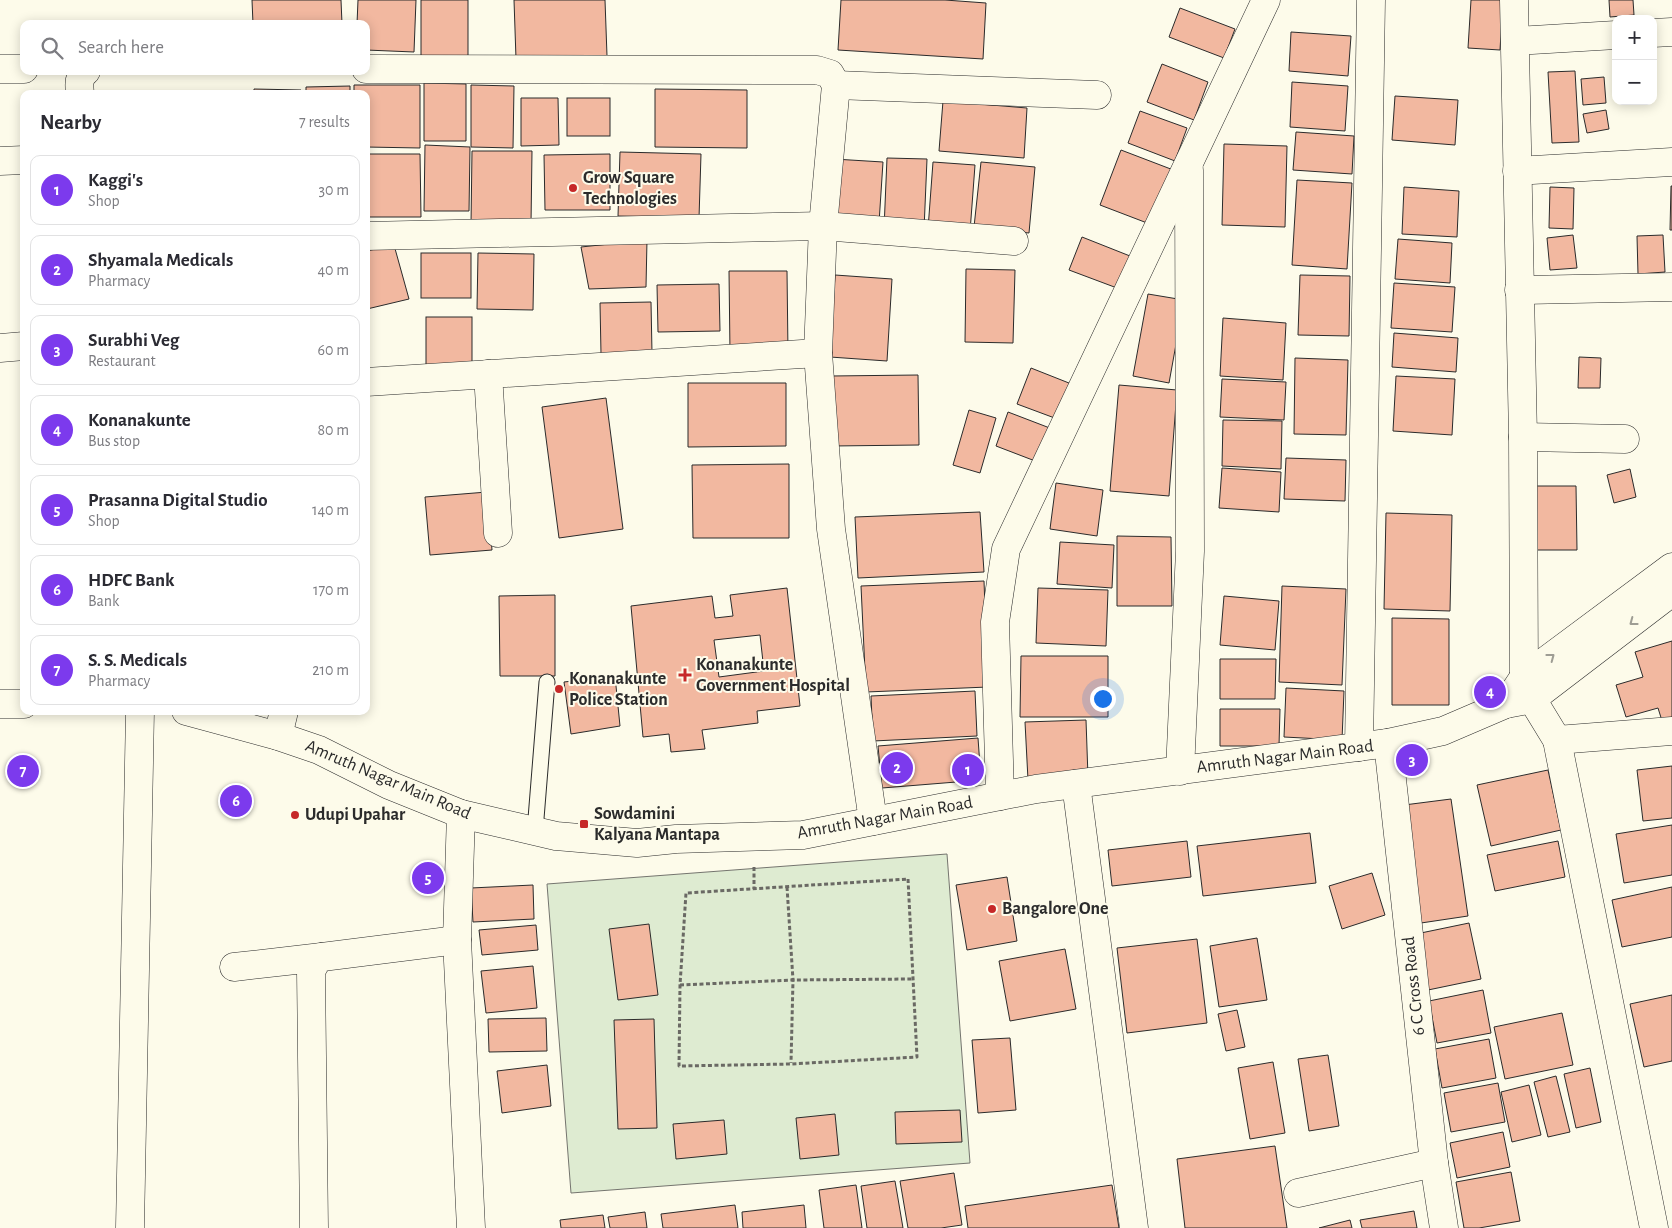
<!DOCTYPE html>
<meta charset="utf-8">
<style>
:root{--surface:#fff;--page:#f2f2f3;--text:#2b2b33;--muted:#7c7c81;--line:#e1e1e2;--accent:#7c3aed}
body{margin:0;font-family:"Alegreya Sans",sans-serif;background:var(--page);color:var(--text)}
.controls{position:absolute;right:15px;top:15px;display:grid;overflow:hidden;border-radius:10px;box-shadow:0 2px 12px #0003}
.controls button{width:45px;height:45px;display:grid;place-items:center;padding:0;border:0;border-bottom:1px solid var(--line);background:var(--surface);color:var(--text);font:25px sans-serif}
.you{position:absolute;left:1102px;top:698px;width:18px;height:18px;margin:-12px;border:4px solid #fff;border-radius:50%;background:#1a73e8;box-shadow:0 0 0 8px #1a73e833}
.badge{display:grid;place-items:center;width:32px;height:32px;border-radius:50%;background:var(--accent);color:#fff;font-size:16px;font-weight:700}
.pin{position:absolute;translate:-50% -50%;border:2px solid #fff;box-shadow:0 1px 5px #0006}
.list{margin:0;padding:0;list-style:none}
h2{display:flex;justify-content:space-between;align-items:center;height:65px;margin:0;padding:0 20px;font-size:21px}
h2 small{font-size:16px;font-weight:400;color:var(--muted)}
.list li{display:grid;grid-template-columns:32px 1fr auto;gap:15px;align-items:center;box-sizing:border-box;height:70px;margin:0 10px 10px;padding:0 10px;border:1px solid var(--line);border-radius:10px}
.list b{display:block;font-size:19px;white-space:nowrap}
.list p{margin:0;font-size:16px;white-space:nowrap;color:var(--muted)}
.list em{font-size:16px;font-style:normal;color:var(--muted)}
.icon{flex:none;width:28px;height:28px;fill:none;stroke:currentColor;stroke-width:2;stroke-linecap:round;stroke-linejoin:round}
.map{position:relative;flex:none;width:1672px;height:1228px;overflow:hidden}
.search{position:absolute;background:var(--surface);box-shadow:0 2px 12px #0003;left:20px;top:20px;width:350px;height:55px;display:flex;align-items:center;gap:12px;box-sizing:border-box;padding:0 18px;border-radius:10px;color:var(--muted);font-size:19px}
.panel{position:absolute;background:var(--surface);box-shadow:0 2px 12px #0003;left:20px;top:90px;width:350px;height:625px;border-radius:10px}
.map>svg:first-child{display:block}
.green{fill:#deebd1;stroke:#74746e}
.building{fill:#f2b8a0;stroke:#2b2b2b;fill-rule:evenodd}
.lines{fill:none;stroke-linecap:round;stroke-linejoin:round}
.service-casing{stroke:#2b2b2b;stroke-width:17}
.minor-casing{stroke:#2b2b2b;stroke-width:29}
.secondary-casing{stroke:#2b2b2b;stroke-width:29}
.path{stroke:#6a6964;stroke-width:3;stroke-dasharray:4 2.5;stroke-linecap:butt}
.service{stroke:#fdfbea;stroke-width:15}
.minor{stroke:#fdfbea;stroke-width:28}
.secondary{stroke:#fdfbea;stroke-width:28}
.oneway{stroke:#9e9d94}
.poi-dot{fill:#c62828;stroke:#fdfbea;stroke-width:2}
.labels{text-anchor:middle;dominant-baseline:central;stroke-width:4;stroke-linejoin:round;paint-order:stroke}
.poi-label{font-size:18px;font-weight:bold;fill:#2b2b2b;stroke:#fdfbea;text-anchor:start}
.street-label{font-size:18px;fill:#2b2b2b;stroke:#fdfbea}
</style>
<div class="map">
<svg width="1672" height="1228" viewBox="0 0 1672 1228">
<rect width="100%" height="100%" fill="#fdfbea"/>
<path class="green" d="M947,854l23,309 -399,30 -24,-309z"/>
<g class="building">
<path d="M252,0h89l1,24h-89z"/>
<path d="M358,0h58l-2,52 -48,-2v-26h-9z"/>
<rect x="421" y="0" width="47" height="58"/>
<path d="M514,0h91l2,56 -91,3z"/>
<path d="M841,0h104l41,3 -3,56 -145,-9z"/>
<path d="M1471,0h32l-3,50 -32,-2z"/>
<path d="M1609,0h24l1,15 -24,2z"/>
<path d="M1180,8l55,21 -11,29 -55,-21z"/>
<path d="M1291,32l60,4 -3,40 -59,-5z"/>
<path d="M1162,64l46,18 -14,38 -47,-18z"/>
<path d="M1575,71l4,71 -27,1 -4,-71z"/>
<path d="M1604,77l2,26 -23,2 -2,-26z"/>
<path d="M1292,82l56,4 -3,45 -55,-4z"/>
<path d="M424,83l42,1v57h-42z"/>
<path d="M354,85h66v63l-54,-1v-53h-12z"/>
<path d="M471,85l43,1 -1,62 -42,-1z"/>
<path d="M350,86v8h-44v-7z"/>
<path d="M254,89l47,1v4h-47z"/>
<path d="M655,89l92,1v58l-92,-1z"/>
<path d="M1395,96l63,4 -3,45 -63,-5z"/>
<path d="M521,98h37l1,47 -38,1z"/>
<rect x="567" y="98" width="43" height="38"/>
<path d="M943,101l84,7 -3,50 -85,-7z"/>
<path d="M1606,110l3,19 -22,4 -4,-19z"/>
<path d="M1140,111l47,17 -12,33 -47,-18z"/>
<path d="M1296,132l58,4 -2,38 -59,-4z"/>
<path d="M1224,144l63,2 -2,81 -63,-2z"/>
<path d="M425,145l45,2 -1,64h-45z"/>
<path d="M1121,150l55,21 -21,55 -55,-21z"/>
<path d="M472,151h60l-1,73h-60z"/>
<path d="M620,152l81,2 -2,64 -81,-2z"/>
<path d="M366,154h54l1,63h-55z"/>
<path d="M610,154v56h-65l-1,-55z"/>
<path d="M887,158l40,1 -3,71 -40,-1z"/>
<path d="M834,159l49,3 -4,61 -48,-3z"/>
<path d="M933,162l42,3 -5,67 -42,-3z"/>
<path d="M981,162l54,5 -6,66 -55,-6z"/>
<path d="M1297,180l55,3 -5,86 -55,-4z"/>
<path d="M1671,186h1v44h-2z"/>
<path d="M1404,187l55,4 -2,46 -55,-3z"/>
<path d="M1550,187l24,1 -1,41 -24,-1z"/>
<path d="M1573,235l4,33 -27,2 -3,-32z"/>
<path d="M1663,235l2,37 -27,2 -1,-38z"/>
<path d="M1082,237l48,19 -13,32 -48,-18z"/>
<path d="M1398,239l54,4 -2,40 -55,-4z"/>
<path d="M647,240l-1,47 -57,2 -8,-42z"/>
<path d="M394,245l15,54 -42,10 -1,-58z"/>
<rect x="421" y="253" width="50" height="45"/>
<path d="M478,253l56,1 -1,56 -56,-1z"/>
<path d="M966,269l49,1 -2,73 -48,-1z"/>
<path d="M729,271h58l1,82h-58z"/>
<path d="M835,275l57,4 -5,82 -57,-4z"/>
<path d="M1300,275l50,1 -1,60 -51,-1z"/>
<path d="M1394,283l61,4 -3,45 -61,-4z"/>
<path d="M719,284l1,47 -62,1 -1,-47z"/>
<path d="M1148,294l36,6 -15,83 -36,-7z"/>
<path d="M651,302l1,51 -51,1 -1,-51z"/>
<rect x="426" y="317" width="46" height="55"/>
<path d="M1223,318l63,5 -3,57 -63,-4z"/>
<path d="M1394,333l64,5 -2,34 -64,-5z"/>
<path d="M1579,357l22,1 -1,30h-22z"/>
<path d="M1295,358l53,2 -2,75 -52,-1z"/>
<path d="M1031,368l43,17 -14,35 -43,-16z"/>
<path d="M918,375l1,70 -87,1 -1,-70z"/>
<path d="M1396,376l59,3 -3,56 -59,-4z"/>
<path d="M1222,379l64,3 -2,38 -64,-3z"/>
<path d="M688,383h98v63l-98,1z"/>
<path d="M1119,385l58,5 -8,106 -59,-5z"/>
<path d="M606,398l17,131 -64,9 -17,-131z"/>
<path d="M969,410l27,8 -16,55 -27,-8z"/>
<path d="M1008,412l47,18 -12,34 -47,-18z"/>
<path d="M1223,420l59,1 -1,48 -59,-3z"/>
<path d="M1286,458l60,2 -1,41 -61,-2z"/>
<path d="M789,464v74h-96l-1,-73z"/>
<path d="M1222,468l59,4 -2,40 -60,-4z"/>
<path d="M1630,469l6,28 -22,6 -7,-28z"/>
<path d="M1056,483l47,7 -6,46 -47,-7z"/>
<path d="M1530,486h46l1,64h-46z"/>
<path d="M487,492l5,58 -62,5 -5,-58z"/>
<path d="M980,512l4,60 -126,6 -3,-61z"/>
<path d="M1386,513l66,2 -2,96 -66,-2z"/>
<path d="M1117,536l54,1 1,69h-55z"/>
<path d="M1060,542l54,3 -2,43 -55,-4z"/>
<path d="M984,581l4,106 -122,5 -5,-106z"/>
<path d="M1282,586l64,3 -4,96 -63,-3z"/>
<path d="M787,588l13,118 -43,5 1,12 -56,7 3,19 -34,3 -2,-18 -26,3 -12,-131 81,-10 3,22 18,-2 -3,-21zM760,635l4,36 -45,6 -5,-37z"/>
<path d="M1038,588l70,2 -2,56 -70,-3z"/>
<path d="M555,595v81h-55l-1,-80z"/>
<path d="M1224,596l55,5 -4,49 -55,-5z"/>
<path d="M1392,618l57,1v86h-57z"/>
<path d="M1672,641v80l-9,3 -5,-16 -32,9 -10,-32 27,-8 -8,-25z"/>
<path d="M1021,656h87v61h-88z"/>
<path d="M1220,659h56l-1,40h-55z"/>
<path d="M615,676l5,50 -49,8 -7,-52z"/>
<path d="M1286,688l58,3 -2,49 -58,-3z"/>
<path d="M975,691l2,45 -104,5 -2,-45z"/>
<path d="M1220,709h60l-1,37h-59z"/>
<path d="M1086,720l2,57 -60,3 -3,-58z"/>
<path d="M978,738l3,42 -99,8 -4,-42z"/>
<path d="M1672,766v52l-29,3 -6,-51z"/>
<path d="M1548,770l13,60 -70,16 -14,-61z"/>
<path d="M1451,799l17,117 -47,7 -17,-118z"/>
<path d="M1672,825v50l-48,8 -8,-49z"/>
<path d="M1310,833l6,50 -113,13 -6,-50z"/>
<path d="M1187,841l4,36 -79,9 -4,-36z"/>
<path d="M1558,841l7,36 -70,14 -8,-36z"/>
<path d="M1372,873l13,42 -43,14 -13,-43z"/>
<path d="M1007,877l10,64 -50,9 -11,-65z"/>
<path d="M533,885l1,34 -61,3 -2,-34z"/>
<path d="M1672,887v50l-50,10 -10,-47z"/>
<path d="M1469,923l12,56 -53,11 -12,-56z"/>
<path d="M649,924l9,71 -40,5 -9,-71z"/>
<path d="M536,925l2,25 -56,5 -3,-25z"/>
<path d="M1257,938l10,62 -48,7 -9,-61z"/>
<path d="M1197,939l10,84 -80,10 -10,-85z"/>
<path d="M1065,949l11,60 -66,12 -11,-60z"/>
<path d="M533,966l4,42 -51,5 -5,-42z"/>
<path d="M1483,990l8,43 -54,10 -8,-42z"/>
<path d="M1672,995v66l-28,6 -14,-63z"/>
<path d="M1237,1010l8,37 -19,4 -8,-37z"/>
<path d="M1562,1013l11,52 -68,14 -11,-52z"/>
<path d="M546,1018l1,33 -58,1 -1,-33z"/>
<path d="M654,1019l3,109 -39,1 -4,-109z"/>
<path d="M1010,1038l6,72 -38,3 -6,-73z"/>
<path d="M1489,1039l7,39 -54,10 -7,-39z"/>
<path d="M1328,1055l11,71 -30,5 -11,-72z"/>
<path d="M1273,1062l12,71 -35,6 -12,-71z"/>
<path d="M547,1065l4,41 -49,7 -5,-42z"/>
<path d="M1590,1068l11,54 -25,6 -12,-54z"/>
<path d="M1556,1076l14,56 -22,5 -14,-55z"/>
<path d="M1498,1083l7,39 -54,10 -7,-39z"/>
<path d="M1529,1085l12,50 -29,7 -11,-50z"/>
<path d="M960,1110l2,32 -66,2 -1,-32z"/>
<path d="M835,1114l4,41 -39,4 -4,-41z"/>
<path d="M724,1120l3,34 -51,5 -3,-35z"/>
<path d="M1503,1132l7,35 -53,11 -7,-35z"/>
<path d="M1275,1146l12,82h-102l-8,-69z"/>
<path d="M1511,1172l9,49 -41,7h-15l-8,-46z"/>
<path d="M954,1173l8,52 -21,3h-33l-8,-47z"/>
<path d="M895,1181l8,47h-36l-6,-42z"/>
<path d="M856,1185l6,43h-38l-5,-38z"/>
<path d="M1112,1185l7,43h-151l-3,-22z"/>
<path d="M735,1205l3,23h-75l-2,-14z"/>
<path d="M804,1205l2,23h-63l-1,-16z"/>
<path d="M1414,1211l3,17h-55l-2,-8z"/>
<path d="M645,1212l2,16h-37l-2,-11z"/>
<path d="M603,1215l2,13h-44l-1,-8z"/>
<path d="M1350,1220l2,8h-33z"/>
</g>
<g class="lines">
<g class="service-casing">
<path id="service" d="M535,831l12,-149"/>
</g>
<g class="minor-casing">
<g id="minor">
<path d="M1514,0l9,437 1,240 8,22 25,41 97,488"/>
<path d="M1653,33l19,-1"/>
<path d="M1515,41l101,-6"/>
<path d="M0,69h24"/>
<path d="M366,69l451,1 13,4 6,11 -13,141 -5,127 13,176 42,292"/>
<path d="M836,85l261,10"/>
<path d="M80,94c-1,-10 -2,-16 6,-23"/>
<path d="M0,161l24,-1"/>
<path d="M1517,171l155,-9"/>
<path d="M366,236l457,-10 191,15"/>
<path d="M1519,290l153,-3"/>
<path d="M0,348l24,-2"/>
<path d="M488,374l10,159"/>
<path d="M366,382l452,-29"/>
<path d="M1523,437l102,2"/>
<path d="M278,736l6,-25"/>
<path d="M1557,740l115,-9"/>
<path d="M1388,743l46,420 10,65"/>
<path d="M1359,747l12,-747"/>
<path d="M1180,771l10,-220 -1,-381"/>
<path d="M1076,784l58,444"/>
<path d="M1000,796l-5,-174 11,-73 260,-549"/>
<path d="M461,814l-4,126 14,288"/>
<path d="M234,967l88,-10"/>
<path d="M1298,1193l136,-30"/>
<path d="M130,1228l10,-517"/>
<path d="M314,1228l-3,-257 5,-9 6,-5 135,-17"/>
</g>
</g>
<g class="secondary-casing">
<g id="secondary">
<path d="M0,704h24"/>
<path d="M1506,704l18,-27 148,-110"/>
<path d="M186,711l92,25 41,14 70,35 72,29 95,22 81,7 39,-4 127,-4 233,-46 352,-46 55,-12 63,-27 26,-5 140,-107"/>
</g>
</g>
<g class="path">
<path d="M754,867v22"/>
<path d="M908,879l9,178 -126,7 -112,2 1,-81 6,-92z"/>
<path d="M787,887l6,93 -2,83"/>
<path d="M680,985l113,-5 120,-1"/>
</g>
<use href="#service" class="service"/>
<use href="#minor" class="minor"/>
<use href="#secondary" class="secondary"/>
</g>
<defs><path id="oneway-chevron" d="M-2-3.5L2.5 0L-2 3.5" fill="none" stroke-width="1.6" stroke-linecap="round" stroke-linejoin="round" transform="scale(1.25)"/></defs>
<g class="oneway">
<use href="#oneway-chevron" transform="translate(1633 622) rotate(143)"/>
<use href="#oneway-chevron" transform="translate(1551 657) rotate(-37)"/>
</g>
<g class="poi-dot">
<circle cx="573" cy="188" r="5"/>
<path d="M682.5 667.5h5v5h5v5h-5v5h-5v-5h-5v-5h5z"/>
<circle cx="559" cy="689" r="5"/>
<circle cx="295" cy="815" r="5"/>
<rect x="579" y="819" width="10" height="10" rx="2.5"/>
<circle cx="992" cy="909" r="5"/>
</g>
<g class="labels">
<g class="poi-label">
<text x="583" y="178">Grow Square<tspan x="583" dy="21">Technologies</tspan></text>
<text x="696" y="665">Konanakunte<tspan x="696" dy="21">Government Hospital</tspan></text>
<text x="569" y="679">Konanakunte<tspan x="569" dy="21">Police Station</tspan></text>
<text x="594" y="814">Sowdamini<tspan x="594" dy="21">Kalyana Mantapa</tspan></text>
<text x="305" y="815">Udupi Upahar</text>
<text x="1002" y="909">Bangalore One</text>
</g>
<g class="street-label">
<text transform="translate(1285 757) rotate(-7)">Amruth Nagar Main Road</text>
<text transform="translate(388 780) rotate(23)">Amruth Nagar Main Road</text>
<text transform="translate(885 818) rotate(-10)">Amruth Nagar Main Road</text>
<text transform="translate(1414 986) rotate(-96)">6 C Cross Road</text>
</g>
</g>
</svg>
<div class="controls">
<button>+</button>
<button>−</button>
</div>
<div class="you"></div>
<div class="pin badge" style="left:968px;top:770px">1</div>
<div class="pin badge" style="left:897px;top:768px">2</div>
<div class="pin badge" style="left:1412px;top:760px">3</div>
<div class="pin badge" style="left:1490px;top:692px">4</div>
<div class="pin badge" style="left:428px;top:878px">5</div>
<div class="pin badge" style="left:236px;top:801px">6</div>
<div class="pin badge" style="left:23px;top:771px">7</div>
<div class="search"><svg class="icon" aria-label="search" viewBox="0 0 24 24"><circle cx="10" cy="10" r="6"/><path d="M15 15l6 6"/></svg>Search here</div>
<section class="panel">
<h2>Nearby<small>7 results</small></h2>
<ul class="list">
<li><span class="badge">1</span><div><b>Kaggi's</b><p>Shop</p></div><em>30 m</em></li>
<li><span class="badge">2</span><div><b>Shyamala Medicals</b><p>Pharmacy</p></div><em>40 m</em></li>
<li><span class="badge">3</span><div><b>Surabhi Veg</b><p>Restaurant</p></div><em>60 m</em></li>
<li><span class="badge">4</span><div><b>Konanakunte</b><p>Bus stop</p></div><em>80 m</em></li>
<li><span class="badge">5</span><div><b>Prasanna Digital Studio</b><p>Shop</p></div><em>140 m</em></li>
<li><span class="badge">6</span><div><b>HDFC Bank</b><p>Bank</p></div><em>170 m</em></li>
<li><span class="badge">7</span><div><b>S. S. Medicals</b><p>Pharmacy</p></div><em>210 m</em></li>
</ul>
</section>
</div>
